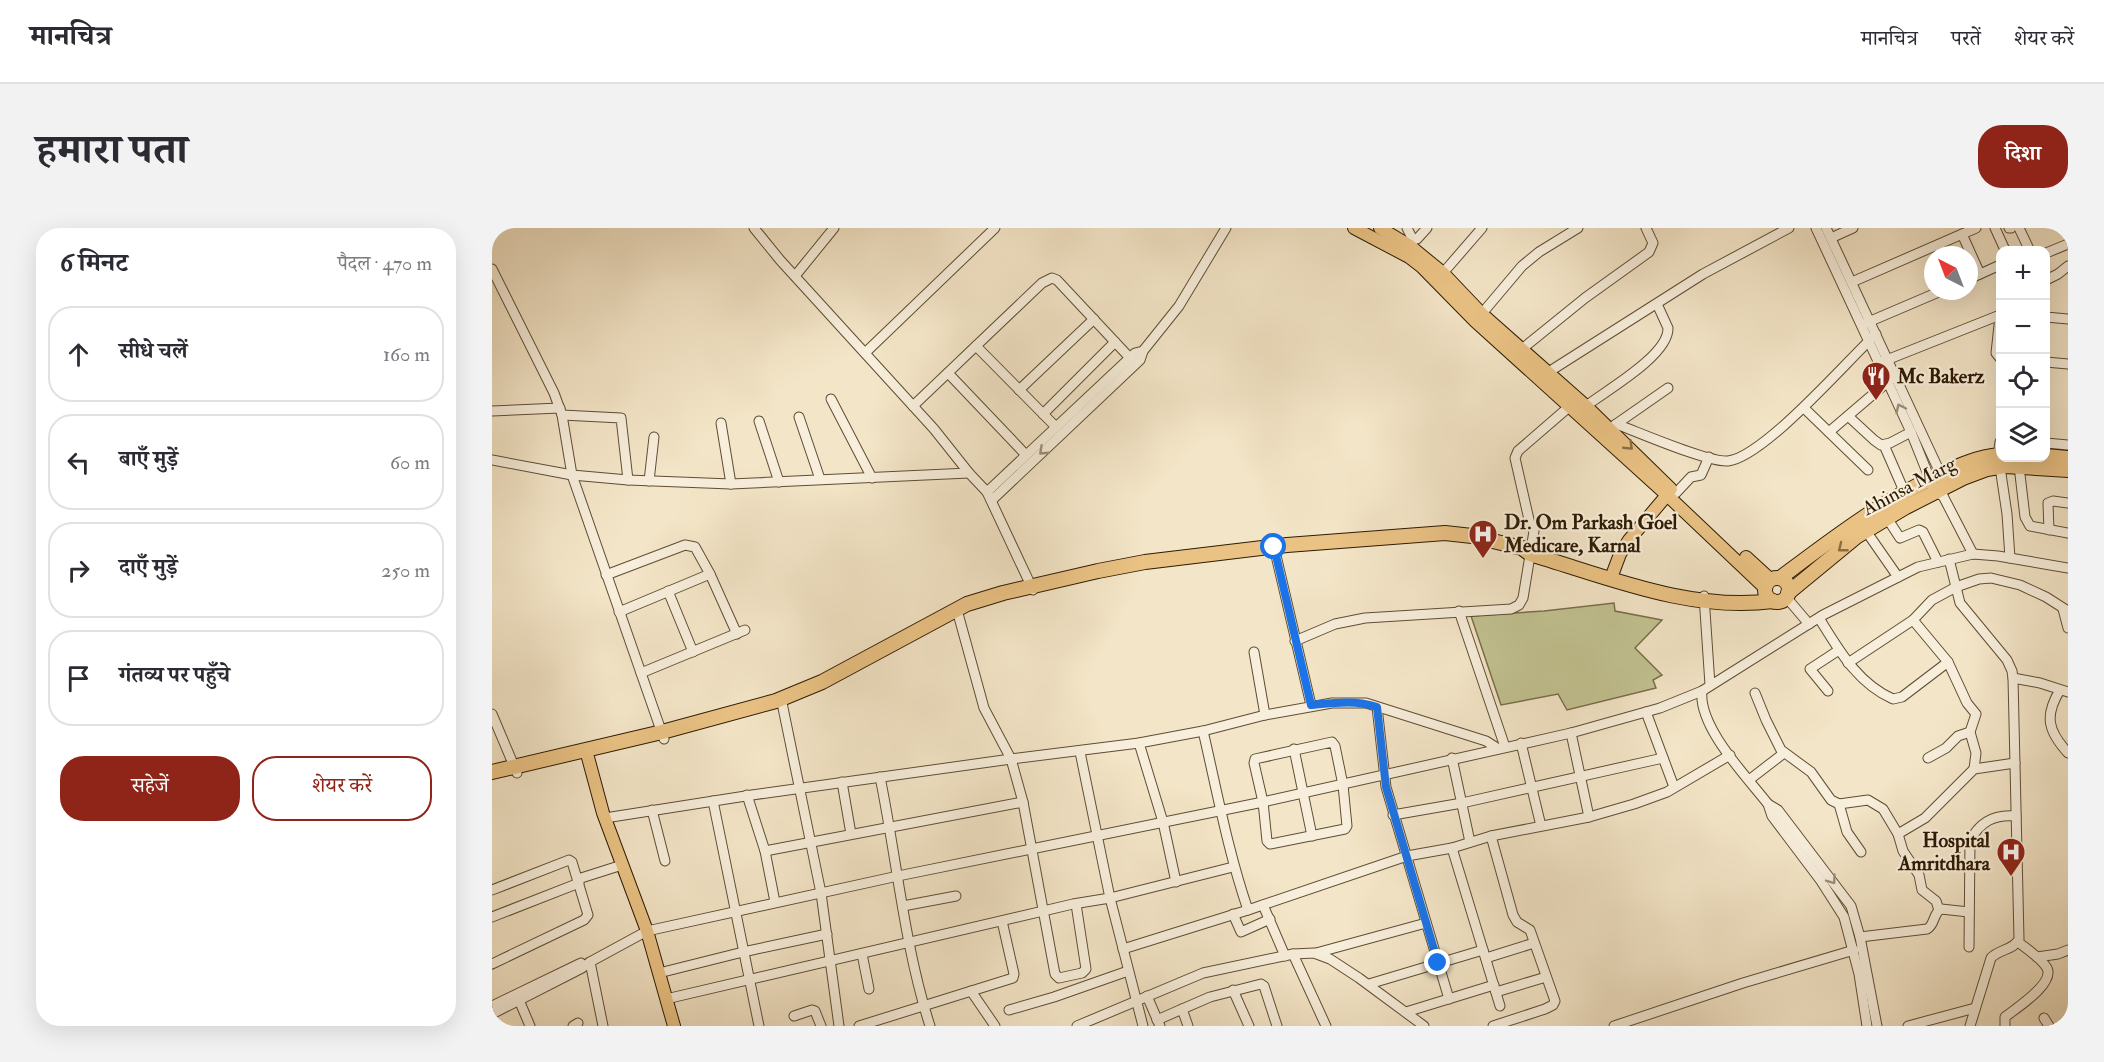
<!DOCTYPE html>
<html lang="hi">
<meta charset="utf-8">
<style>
:root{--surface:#fff;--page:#f2f2f3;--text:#2b2b33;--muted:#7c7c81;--line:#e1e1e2;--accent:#8f2418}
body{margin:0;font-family:"IM FELL Double Pica","Noto Serif Devanagari",serif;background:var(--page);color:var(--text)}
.controls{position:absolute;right:18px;top:18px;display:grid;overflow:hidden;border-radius:12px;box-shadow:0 6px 24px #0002}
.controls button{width:54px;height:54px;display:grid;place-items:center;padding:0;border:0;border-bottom:2px solid var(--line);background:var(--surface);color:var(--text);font:30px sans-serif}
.compass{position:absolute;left:1432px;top:18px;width:54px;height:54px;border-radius:50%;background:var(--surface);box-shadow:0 6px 24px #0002;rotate:318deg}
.stop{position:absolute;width:18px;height:18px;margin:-14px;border:4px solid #1a73e8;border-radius:50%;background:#fff}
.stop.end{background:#1a73e8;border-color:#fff;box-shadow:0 2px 6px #0008}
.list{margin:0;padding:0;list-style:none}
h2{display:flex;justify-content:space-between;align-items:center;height:78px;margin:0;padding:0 24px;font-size:26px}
h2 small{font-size:20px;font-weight:400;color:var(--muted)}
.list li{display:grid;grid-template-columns:39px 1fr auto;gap:18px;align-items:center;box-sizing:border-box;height:96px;margin:0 12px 12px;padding:0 12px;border:2px solid var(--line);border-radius:24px}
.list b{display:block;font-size:22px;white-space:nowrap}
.list em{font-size:20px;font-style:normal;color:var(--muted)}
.actions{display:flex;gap:12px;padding:18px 24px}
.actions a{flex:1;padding:14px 0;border:2px solid var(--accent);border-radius:24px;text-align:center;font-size:21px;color:var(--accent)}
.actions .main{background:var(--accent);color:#fff}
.icon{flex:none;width:33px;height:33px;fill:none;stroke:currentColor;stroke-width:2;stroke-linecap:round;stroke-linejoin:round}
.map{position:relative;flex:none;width:1576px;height:798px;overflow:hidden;border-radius:24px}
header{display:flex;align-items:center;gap:36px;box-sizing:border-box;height:84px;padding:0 30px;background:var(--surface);border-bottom:2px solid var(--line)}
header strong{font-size:28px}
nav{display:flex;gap:33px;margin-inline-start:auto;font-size:21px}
.intro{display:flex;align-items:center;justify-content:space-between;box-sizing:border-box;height:144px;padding:0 36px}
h1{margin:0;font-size:42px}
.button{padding:15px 27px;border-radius:24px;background:var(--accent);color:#fff;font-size:21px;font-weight:700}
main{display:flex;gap:36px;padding:0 36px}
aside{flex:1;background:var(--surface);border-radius:24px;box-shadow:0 6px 24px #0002}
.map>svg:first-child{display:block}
.green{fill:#c2c291;stroke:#786e4a;stroke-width:1.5}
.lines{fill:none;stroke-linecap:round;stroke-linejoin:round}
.minor-casing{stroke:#5f4d34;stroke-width:11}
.major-casing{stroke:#2e1a03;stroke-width:14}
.highway-casing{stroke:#2e1a03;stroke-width:16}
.minor{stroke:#f7eedb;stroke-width:9}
.major{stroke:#eac284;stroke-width:12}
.highway{stroke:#eac284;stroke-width:14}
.oneway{stroke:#9d8f7a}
.oneway2{stroke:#8c6e44}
.route{stroke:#1a73e8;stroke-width:8}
.labels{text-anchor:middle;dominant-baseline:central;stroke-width:4.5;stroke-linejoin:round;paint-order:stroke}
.poi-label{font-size:20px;font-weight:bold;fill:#2e1a03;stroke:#f7eedb;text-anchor:start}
.street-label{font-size:20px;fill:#2e1a03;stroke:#f7eedb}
</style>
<header>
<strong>मानचित्र</strong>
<nav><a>मानचित्र</a><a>परतें</a><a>शेयर करें</a></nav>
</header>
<div class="intro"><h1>हमारा पता</h1><a class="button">दिशा</a></div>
<main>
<aside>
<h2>6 मिनट<small>पैदल · 470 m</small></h2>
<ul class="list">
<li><svg class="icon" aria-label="ahead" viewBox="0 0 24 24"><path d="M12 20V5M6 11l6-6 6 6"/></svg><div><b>सीधे चलें</b></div><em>160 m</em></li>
<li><svg class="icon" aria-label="left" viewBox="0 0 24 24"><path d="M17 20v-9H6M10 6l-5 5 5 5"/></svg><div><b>बाएँ मुड़ें</b></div><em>60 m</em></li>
<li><svg class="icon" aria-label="right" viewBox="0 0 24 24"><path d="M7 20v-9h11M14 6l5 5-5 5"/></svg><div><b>दाएँ मुड़ें</b></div><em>250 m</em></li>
<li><svg class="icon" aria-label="arrive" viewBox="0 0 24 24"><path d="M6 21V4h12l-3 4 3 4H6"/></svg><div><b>गंतव्य पर पहुँचे</b></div></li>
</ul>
<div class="actions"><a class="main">सहेजें</a><a>शेयर करें</a></div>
</aside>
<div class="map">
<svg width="1576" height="798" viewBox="0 0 1576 798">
<rect width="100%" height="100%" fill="#f3e5c7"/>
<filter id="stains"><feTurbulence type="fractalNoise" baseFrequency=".00333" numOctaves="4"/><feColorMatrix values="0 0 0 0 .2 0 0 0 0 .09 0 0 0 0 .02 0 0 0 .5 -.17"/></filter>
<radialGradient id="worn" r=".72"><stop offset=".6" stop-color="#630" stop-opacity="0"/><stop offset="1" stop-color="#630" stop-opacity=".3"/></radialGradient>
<path class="green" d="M1122,375l1,8 47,9 -27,28 27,27 -9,5 3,8 -89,22 -9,-16 -57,11 -30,-89 73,-5z"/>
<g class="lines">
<g class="minor-casing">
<g id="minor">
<path d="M262,0l26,32 154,169 35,44 18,19 46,98"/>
<path d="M915,0l4,8 -1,10"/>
<path d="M1324,0l95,204 24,60 8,4"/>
<path d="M1334,0l117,251"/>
<path d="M1503,0l10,22"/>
<path d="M1517,0h2"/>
<path d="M1527,0l10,21"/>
<path d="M1470,6l18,40"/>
<path d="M1339,10l22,-10"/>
<path d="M918,13l7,-2 10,-11"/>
<path d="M1554,25l22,-9"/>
<path d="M0,41l62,124 8,22 10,60 92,264"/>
<path d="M951,45l39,-45"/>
<path d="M303,48l39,-48"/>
<path d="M1477,51l31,-14"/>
<path d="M1554,52l12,-6 10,-8"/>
<path d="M1360,54l124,-54"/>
<path d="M1508,88l-4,37 4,5"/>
<path d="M987,89l43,-51 17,-14 39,-24"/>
<path d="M1554,89l22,2"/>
<path d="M1374,95l75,-32"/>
<path d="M484,118l80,81"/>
<path d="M1030,121l63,-51 64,-46 4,-9 -7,-15"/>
<path d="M373,125l130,-125"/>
<path d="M1392,133l116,-46"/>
<path d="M1554,134l22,2"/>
<path d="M456,145l78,82"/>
<path d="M1055,145l156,-99 86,-46"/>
<path d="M527,162l75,-71"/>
<path d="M339,171l41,79"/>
<path d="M421,178l129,-123 10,-5 5,2 73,78"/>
<path d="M1094,178c21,-16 83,-51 82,-78l-11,-24"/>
<path d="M1312,180l64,62"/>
<path d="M0,183l68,-3"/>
<path d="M551,186l72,-72"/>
<path d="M70,187l59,3 7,62"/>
<path d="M1356,188l26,24 7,5 9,-2 21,-11"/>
<path d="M307,189l21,62"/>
<path d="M267,193l20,61"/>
<path d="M229,195l10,61"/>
<path d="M1124,196c22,8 93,39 112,37 36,-4 119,-100 148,-127"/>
<path d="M1120,199l56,-39"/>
<path d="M1337,204l62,-53"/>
<path d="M1554,215l22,2"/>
<path d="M1392,217l20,46"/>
<path d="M1506,228l2,-14"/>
<path d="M0,232l80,15 56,5 103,4 238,-11"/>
<path d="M1527,238l6,51 5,9 38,7"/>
<path d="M1508,239l7,47 3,44"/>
<path d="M157,253l5,-44"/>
<path d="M495,264l148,-139 8,-2"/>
<path d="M1184,265l15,-16 10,-2 8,-18"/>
<path d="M1451,268l30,58"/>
<path d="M500,272l148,-140 3,-9 36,-45 47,-78"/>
<path d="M1395,290l13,20 19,-8 4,2 15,30"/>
<path d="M1557,302l-1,-27 5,-2 15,2"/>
<path d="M1374,303l32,46"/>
<path d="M782,319l37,158"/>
<path d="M1457,331l11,44 47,57 5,11 1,7 6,261c-5,11 -20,10 -28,19l-21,68"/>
<path d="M114,347l79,-30 10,2 15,27 27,60"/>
<path d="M176,363l25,61"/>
<path d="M1212,368l6,89"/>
<path d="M1294,369l23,27"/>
<path d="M1571,381l5,19"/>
<path d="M465,382l27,98 27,51 12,43 32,172 4,4 23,-5 4,-4 -10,-65"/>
<path d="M967,383l46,136"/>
<path d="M127,384l91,-38"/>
<path d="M1327,390c20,32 38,65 74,81l9,-2 46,-35"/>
<path d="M1421,392l35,42 19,41 9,11 -6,18 6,21 -2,16"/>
<path d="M803,413l40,-17 30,-6 146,-9 8,-4 4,-7 11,-67 -4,-7 -15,-66 3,-7 52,-45"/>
<path d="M762,424l11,63"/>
<path d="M1356,435l65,-43 19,-20 24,-13 23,-8 12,-1 29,7 26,12 22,14"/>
<path d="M149,445l104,-43"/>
<path d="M1521,450l27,5 28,9"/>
<path d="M1568,462c-16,26 -12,41 8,63"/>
<path d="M1210,463c-4,36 45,86 66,113l4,12 49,65 23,36 15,57 8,52"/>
<path d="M1336,463l-18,-22 29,-19"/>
<path d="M1263,465l11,27 15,30 30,22 20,28 8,4 29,-4 15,9 15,25 5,17 16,24 3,15 14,11 3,9"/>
<path d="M289,470l40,195 18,133"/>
<path d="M885,479l9,80 63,212"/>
<path d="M1154,484l28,75"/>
<path d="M0,486l25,59"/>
<path d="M711,503c14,60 25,121 45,179"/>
<path d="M1079,505l18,84"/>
<path d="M840,514l3,4 8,39 4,41 -2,3 -75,15 -3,-3 -4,-39 -9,-39 1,-4z"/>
<path d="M647,515l24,79 13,60"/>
<path d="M1029,515l20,83"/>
<path d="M802,521l18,87"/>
<path d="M588,524l30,146 33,128"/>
<path d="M960,530l18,84"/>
<path d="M1436,530l18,-10 12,-12 12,-4"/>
<path d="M388,549c17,83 24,168 50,249"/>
<path d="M1257,552l35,-27"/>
<path d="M350,554l9,52"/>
<path d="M255,567l18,56 10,51"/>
<path d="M221,573l46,225"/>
<path d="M1276,576l10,6 73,96 9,31 17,89"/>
<path d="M1347,576l8,28 14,20"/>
<path d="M160,582l13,51"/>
<path d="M901,587l69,-12 201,-45"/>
<path d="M113,590l147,-23 259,-36 128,-16 64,-12 62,-16 67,-12h34l120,38 11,7"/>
<path d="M1406,606l27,-16 49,-49 41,-6"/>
<path d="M999,608l22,79 4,7 13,8 25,71 -2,4 -8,4 -52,17"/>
<path d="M960,620l48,158"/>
<path d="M273,623l258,-49"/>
<path d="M86,651l44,-14"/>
<path d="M0,662l77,-30 3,2 16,53 -4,5 -92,44"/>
<path d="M771,677l22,51"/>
<path d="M411,678l53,-10"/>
<path d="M741,686l8,18 29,-13"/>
<path d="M0,689l87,-34"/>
<path d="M1368,709l67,-8c8,-4 6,-16 14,-20l28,3"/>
<path d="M1477,719l1,-106c10,-20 25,-27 46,-25"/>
<path d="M631,721l125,-39 159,-54 45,-8 39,-12 98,-19 45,-13 33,-12 63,-37"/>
<path d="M824,725l110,-30"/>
<path d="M370,726l7,35"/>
<path d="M801,726l33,72"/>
<path d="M1545,729l21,-3 10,-4"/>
<path d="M994,730l48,-15"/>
<path d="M98,734l13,64"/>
<path d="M167,745l84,-21 84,-18"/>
<path d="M877,756l114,-34"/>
<path d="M741,762l16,36"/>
<path d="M479,763l24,35"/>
<path d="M1004,764l50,-15"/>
<path d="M655,768l13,30"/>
<path d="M174,771l407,-95 37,-6 123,-31"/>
<path d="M27,772l11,26"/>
<path d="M0,778l89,-43"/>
<path d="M690,781l6,17"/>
<path d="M517,782l45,-13 74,-26"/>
<path d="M914,784l88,-27"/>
<path d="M0,786l90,-46 8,-6 57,-31 251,-55 365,-74 308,-69 89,-25 42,-17 121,-76 95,-48 55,-13 25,2 70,12"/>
<path d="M302,788l18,-6 3,1 6,15"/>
<path d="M1552,790l5,8"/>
<path d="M665,792l53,-23 51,-13 3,2 13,40"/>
<path d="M81,798l5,-3"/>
<path d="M367,798l154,-48 1,-4 -12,-53"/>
<path d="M585,798l126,-53 90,-19 21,-1 16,6 29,19 65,48"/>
<path d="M1122,798l129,-43 111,-33"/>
<path d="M1416,798l67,-18"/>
<path d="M1513,798v-9c10,-8 50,-33 42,-49 -6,-10 -20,-19 -29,-26"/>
</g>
</g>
<g class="major-casing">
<g id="major">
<path d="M862,0l55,29 13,10 53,54 192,174 98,93"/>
<path d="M888,0l30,18 33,27 39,41 104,92 85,83"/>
<path d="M1254,329l24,22"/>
<path d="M1119,350l9,-24 9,-14 38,-45"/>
<path d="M94,522l17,63 44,118 27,95"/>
</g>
</g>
<g class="highway-casing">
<g id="highway">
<path d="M1554,228l22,2"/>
<circle cx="1285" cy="362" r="12"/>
<path d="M1288,350c51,-38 101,-77 159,-103 20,-10 39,-18 61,-20"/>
<path d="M1296,365l68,-56 50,-30 57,-29 24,-9 18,-3 63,4"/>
<path d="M0,544l170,-40 114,-31 46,-19 145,-78 36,-11 95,-22 47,-9 142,-17 158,-12 27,3 50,12 8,6c78,23 160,58 243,47"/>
</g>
</g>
<use href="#minor" class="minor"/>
<use href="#major" class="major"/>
<use href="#highway" class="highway"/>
</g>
<defs><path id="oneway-chevron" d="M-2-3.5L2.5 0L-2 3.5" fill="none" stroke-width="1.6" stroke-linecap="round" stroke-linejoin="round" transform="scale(1.5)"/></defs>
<g class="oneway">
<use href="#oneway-chevron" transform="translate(1408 180) rotate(-115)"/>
<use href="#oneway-chevron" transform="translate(551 223) rotate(137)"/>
<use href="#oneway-chevron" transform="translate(1340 652) rotate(54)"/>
</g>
<g class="oneway2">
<use href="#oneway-chevron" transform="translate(1137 218) rotate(44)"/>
<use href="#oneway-chevron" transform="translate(1350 320) rotate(142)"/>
</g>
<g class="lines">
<path class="route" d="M782,319l37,158c23,-2 44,-5 66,2l9,80 52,176"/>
</g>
<defs>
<g id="restaurant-pin" transform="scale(1.5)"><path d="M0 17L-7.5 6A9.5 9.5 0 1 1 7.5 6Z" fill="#8f2418" stroke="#f7eedb"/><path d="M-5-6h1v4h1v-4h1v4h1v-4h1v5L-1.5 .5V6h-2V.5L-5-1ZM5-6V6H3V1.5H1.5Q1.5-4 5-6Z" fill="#fff"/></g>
<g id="hospital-pin" transform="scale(1.5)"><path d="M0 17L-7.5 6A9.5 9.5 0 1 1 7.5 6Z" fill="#8f2418" stroke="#f7eedb"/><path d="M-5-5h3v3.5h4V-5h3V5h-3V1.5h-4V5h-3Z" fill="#fff"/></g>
</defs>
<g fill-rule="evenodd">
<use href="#restaurant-pin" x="1384" y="148"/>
<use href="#hospital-pin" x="991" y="306"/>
<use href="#hospital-pin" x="1519" y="624"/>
</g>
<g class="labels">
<g class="poi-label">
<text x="1405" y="148">Mc Bakerz</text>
<text x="1012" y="294">Dr. Om Parkash Goel<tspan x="1012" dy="23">Medicare, Karnal</tspan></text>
<text x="1498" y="612" text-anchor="end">Hospital<tspan x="1498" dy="23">Amritdhara</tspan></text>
</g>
<g class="street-label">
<text transform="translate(1417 258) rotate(-28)">Ahinsa Marg</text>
</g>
</g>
<rect width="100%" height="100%" filter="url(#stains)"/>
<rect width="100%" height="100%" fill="url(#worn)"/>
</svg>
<div class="controls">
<button>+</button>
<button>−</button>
<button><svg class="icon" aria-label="locate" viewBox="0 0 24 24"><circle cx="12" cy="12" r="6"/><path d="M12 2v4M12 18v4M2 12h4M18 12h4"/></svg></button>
<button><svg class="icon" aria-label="layers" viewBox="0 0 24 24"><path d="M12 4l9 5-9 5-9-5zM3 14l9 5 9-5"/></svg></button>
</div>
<svg class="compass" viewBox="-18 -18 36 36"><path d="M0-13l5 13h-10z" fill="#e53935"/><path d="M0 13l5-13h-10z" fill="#7c7c81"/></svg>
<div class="stop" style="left:782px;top:319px"></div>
<div class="stop end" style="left:946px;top:735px"></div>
</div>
</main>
